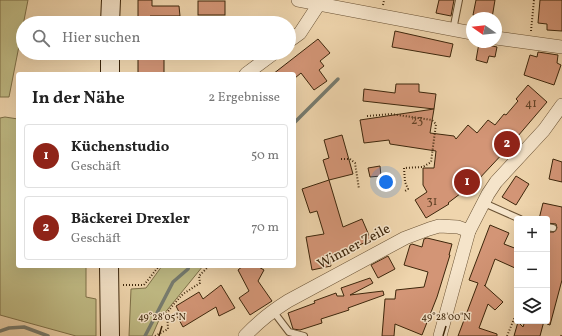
<!DOCTYPE html>
<html lang="de">
<meta charset="utf-8">
<style>
:root{--surface:#fff;--page:#f6f6f6;--text:#222;--muted:#767676;--line:#e0e0e0;--accent:#8f2418}
body{margin:0;font-family:Vollkorn,serif;background:var(--page);color:var(--text)}
.controls{position:absolute;right:12px;bottom:12px;display:grid;overflow:hidden;border-radius:4px;box-shadow:0 4px 16px #0002}
.controls button{width:36px;height:36px;display:grid;place-items:center;padding:0;border:0;border-bottom:1px solid var(--line);background:var(--surface);color:var(--text);font:20px sans-serif}
.compass{position:absolute;left:466px;top:12px;width:36px;height:36px;border-radius:50%;background:var(--surface);box-shadow:0 4px 16px #0002;rotate:284deg}
.you{position:absolute;left:386px;top:182px;width:14px;height:14px;margin:-10px;border:3px solid #fff;border-radius:50%;background:#1a73e8;box-shadow:0 0 0 6px #1a73e833}
.badge{display:grid;place-items:center;width:26px;height:26px;border-radius:50%;background:var(--accent);color:#fff;font-size:13px;font-weight:700}
.pin{position:absolute;translate:-50% -50%;border:2px solid #fff;box-shadow:0 1px 4px #0006}
.list{margin:0;padding:0;list-style:none}
h2{display:flex;justify-content:space-between;align-items:center;height:52px;margin:0;padding:0 16px;font-size:17px}
h2 small{font-size:13px;font-weight:400;color:var(--muted)}
.list li{display:grid;grid-template-columns:26px 1fr auto;gap:12px;align-items:center;box-sizing:border-box;height:64px;margin:0 8px 8px;padding:0 8px;border:1px solid var(--line);border-radius:4px}
.list b{display:block;font-size:15px;white-space:nowrap}
.list p{margin:0;font-size:13px;white-space:nowrap;color:var(--muted)}
.list em{font-size:13px;font-style:normal;color:var(--muted)}
.icon{flex:none;width:22px;height:22px;fill:none;stroke:currentColor;stroke-width:2;stroke-linecap:round;stroke-linejoin:round}
.map{position:relative;flex:none;width:562px;height:336px;overflow:hidden}
.search{position:absolute;background:var(--surface);box-shadow:0 4px 16px #0002;left:16px;top:16px;width:280px;height:44px;display:flex;align-items:center;gap:10px;box-sizing:border-box;padding:0 14px;border-radius:22px;color:var(--muted);font-size:15px}
.panel{position:absolute;background:var(--surface);box-shadow:0 4px 16px #0002;left:16px;top:72px;width:280px;height:196px;border-radius:4px}
.map>svg:first-child{display:block}
.green{fill:#c0bb85;stroke:#7e7048}
.lines{fill:none;stroke-linecap:round;stroke-linejoin:round}
.stream{stroke:#777c70;stroke-width:3.5}
.building{fill:#d39576;stroke:#3d260b}
.lane-casing{stroke:#6a5234;stroke-width:8}
.street-casing{stroke:#6a5234;stroke-width:14}
.secondary-casing{stroke:#3d260b;stroke-width:20}
.path{stroke:#3d260b;stroke-width:2;stroke-dasharray:1 2;stroke-linecap:butt}
.lane{stroke:#f5e4ca;stroke-width:6}
.street{stroke:#f5e4ca;stroke-width:13}
.secondary{stroke:#f5e4ca;stroke-width:18}
.ticks{fill:none;stroke:#3d260b;stroke-width:1.5}
.labels{text-anchor:middle;dominant-baseline:central;stroke-width:3;stroke-linejoin:round;paint-order:stroke}
.number-label{font-size:12px;fill:#624226}
.street-label{font-size:14px;fill:#3d260b;stroke:#f5e4ca}
.ticks-label{font-size:10px;text-anchor:middle;fill:#3d260b;stroke:#f5e4ca;stroke-width:3;stroke-linejoin:round;paint-order:stroke}
</style>
<div class="map">
<svg width="562" height="336" viewBox="0 0 562 336">
<rect width="100%" height="100%" fill="#efd5ad"/>
<filter id="stains"><feTurbulence type="fractalNoise" baseFrequency=".005" numOctaves="4"/><feColorMatrix values="0 0 0 0 .2 0 0 0 0 .09 0 0 0 0 .02 0 0 0 .5 -.17"/></filter>
<radialGradient id="worn" r=".72"><stop offset=".6" stop-color="#630" stop-opacity="0"/><stop offset="1" stop-color="#630" stop-opacity=".3"/></radialGradient>
<g class="green">
<path d="M0,0h28l-19,97h-9z"/>
<path d="M5,117l13,2v147h68v31l10,2v37h-20l-76,-21v-197z"/>
<path d="M162,266h41l-44,54 -7,16h-23l2,-47 15,-1z"/>
</g>
<g class="lines">
<g class="stream">
<path d="M294,123l44,-44"/>
<path d="M0,331l9,-3 15,-1 24,9"/>
<path d="M145,336l28,-54 15,-13 1,-3"/>
</g>
</g>
<g class="building">
<path d="M138,0h14v6h27l1,10h-30v7h-12z"/>
<path d="M439,0h15l-3,16 -15,-3z"/>
<path d="M476,0h19l-3,18 -19,-3z"/>
<path d="M540,0h22v31l-15,-1v-6l-9,-1z"/>
<rect x="198" y="1" width="27" height="14"/>
<path d="M395,31l58,13 -3,13 -58,-10z"/>
<path d="M318,39l12,14 -10,8 4,5 -5,4 8,11 -13,9 -13,-17 -6,5 -1,-4h-21z"/>
<path d="M479,43l18,4 -2,10 -6,-1 -2,7 -11,-3z"/>
<path d="M538,52l20,3 -1,8 4,2 -7,20 -30,-10 6,-20 7,2z"/>
<rect x="138" y="57" width="26" height="17"/>
<path d="M396,84h23v8l17,2 -2,15 -71,-8 1,-12 31,4z"/>
<path d="M528,85l19,17 -41,48 -29,31 -29,22 1,1 -23,14 -11,-18 12,-8 -4,-7v-17h11l2,-17 -46,-7 -1,-4 -25,3 -4,-23 74,-11 -4,24 24,3 2,3 12,-14 9,8 11,-13 7,5 9,-11 2,1 12,-14 -2,-2z"/>
<path d="M342,135l11,39 -24,6 -6,-20 6,-2 -5,-18z"/>
<path d="M553,159l9,3v20l-13,-3z"/>
<path d="M380,166l1,10 -11,1 -2,-9z"/>
<path d="M516,176l13,8 -13,21 -14,-8z"/>
<path d="M329,180l14,47 19,-8 9,21 -42,18 2,8 -19,4 -6,-33 18,-3 -7,-23 -7,2 -8,-24z"/>
<path d="M543,203l19,4v73l-12,45 -3,-1v-92h7l3,-4 -1,-4 -9,-1v-4h-8z"/>
<path d="M490,225l19,8 -5,11 13,5v13l-2,6 -20,-9 -10,27 -1,-1 19,17 -8,8 -7,-6 -9,24 18,6v2h-39l20,-53 -9,-3z"/>
<path d="M427,238l25,6 -3,11h1l-13,42 -15,38 -27,-11 -1,12h-12l3,-37h10l1,-9 28,-3 4,-15 -24,-7 6,-20 2,-1 10,3 2,-8z"/>
<path d="M388,256l7,13 -17,9 -7,-13z"/>
<path d="M243,266h14l7,4 -6,11 14,20 -22,14 -11,-17 10,-7 -11,-21z"/>
<path d="M370,278l3,5 -23,12 33,-4 1,4 -36,13 1,2 -28,9 1,4 -22,7 -7,-1 -5,-16 27,-10 -1,-2 22,-8 1,3h7l-3,-8z"/>
<path d="M221,285l14,23 -16,8 -3,-9 -33,20 -6,-11 3,-2 -4,-8 23,-14 4,7z"/>
<path d="M525,321h19l-4,15h-26l4,-14 5,5z"/>
</g>
<g class="lines">
<g class="lane-casing">
<g id="lane">
<path d="M453,30l6,-30"/>
<path d="M484,203l36,16"/>
<path d="M547,227l6,1"/>
<path d="M273,311l16,21 15,4"/>
</g>
</g>
<g class="street-casing">
<g id="street">
<path d="M298,0l174,33"/>
<path d="M496,38l66,9"/>
<path d="M289,41l11,-8 19,-29"/>
<path d="M246,74l28,-21"/>
<path d="M245,336c13,-14 27,-25 43,-35l117,-63 24,-9 10,-3 19,1 11,4"/>
<path d="M440,336l29,-105 19,-37 8,-12 48,-52 18,-25"/>
</g>
</g>
<g class="secondary-casing">
<g id="secondary">
<path d="M110,23l1,-23"/>
<path d="M110,74v-21"/>
<path d="M109,266l1,70"/>
</g>
</g>
<g class="path">
<path d="M383,5l1,-5"/>
<path d="M531,31l3,-31"/>
<path d="M367,116l24,-2 41,6 4,4 -5,38 -8,5 -19,1 1,14 3,7 -3,2"/>
<path d="M341,159h9l5,4 4,26"/>
<path d="M123,285h21l15,-19"/>
<path d="M155,336l13,-7 -1,-16 6,-8 10,-11 17,-11 -1,-7 10,-10"/>
<path d="M507,336l10,-24"/>
<path d="M561,336l1,-2"/>
</g>
<use href="#lane" class="lane"/>
<use href="#street" class="street"/>
<use href="#secondary" class="secondary"/>
</g>
<path class="ticks" d="M159,336l3,-10M443,336l3,-10"/>
<g class="labels">
<g class="number-label">
<text x="531" y="104">41</text>
<text x="417" y="121">23</text>
<text x="432" y="202">31</text>
</g>
<g class="street-label">
<text transform="translate(354 247) rotate(-28)">Winner Zeile</text>
</g>
</g>
<g class="ticks-label">
<text x="162" y="320">49°28'05"N</text>
<text x="446" y="320">49°28'00"N</text>
</g>
<rect width="100%" height="100%" filter="url(#stains)"/>
<rect width="100%" height="100%" fill="url(#worn)"/>
</svg>
<div class="controls">
<button>+</button>
<button>−</button>
<button><svg class="icon" aria-label="layers" viewBox="0 0 24 24"><path d="M12 4l9 5-9 5-9-5zM3 14l9 5 9-5"/></svg></button>
</div>
<svg class="compass" viewBox="-18 -18 36 36"><path d="M0-13l5 13h-10z" fill="#e53935"/><path d="M0 13l5-13h-10z" fill="#767676"/></svg>
<div class="you"></div>
<div class="pin badge" style="left:467px;top:182px">1</div>
<div class="pin badge" style="left:507px;top:144px">2</div>
<div class="search"><svg class="icon" aria-label="search" viewBox="0 0 24 24"><circle cx="10" cy="10" r="6"/><path d="M15 15l6 6"/></svg>Hier suchen</div>
<section class="panel">
<h2>In der Nähe<small>2 Ergebnisse</small></h2>
<ul class="list">
<li><span class="badge">1</span><div><b>Küchenstudio</b><p>Geschäft</p></div><em>50 m</em></li>
<li><span class="badge">2</span><div><b>Bäckerei Drexler</b><p>Geschäft</p></div><em>70 m</em></li>
</ul>
</section>
</div>
